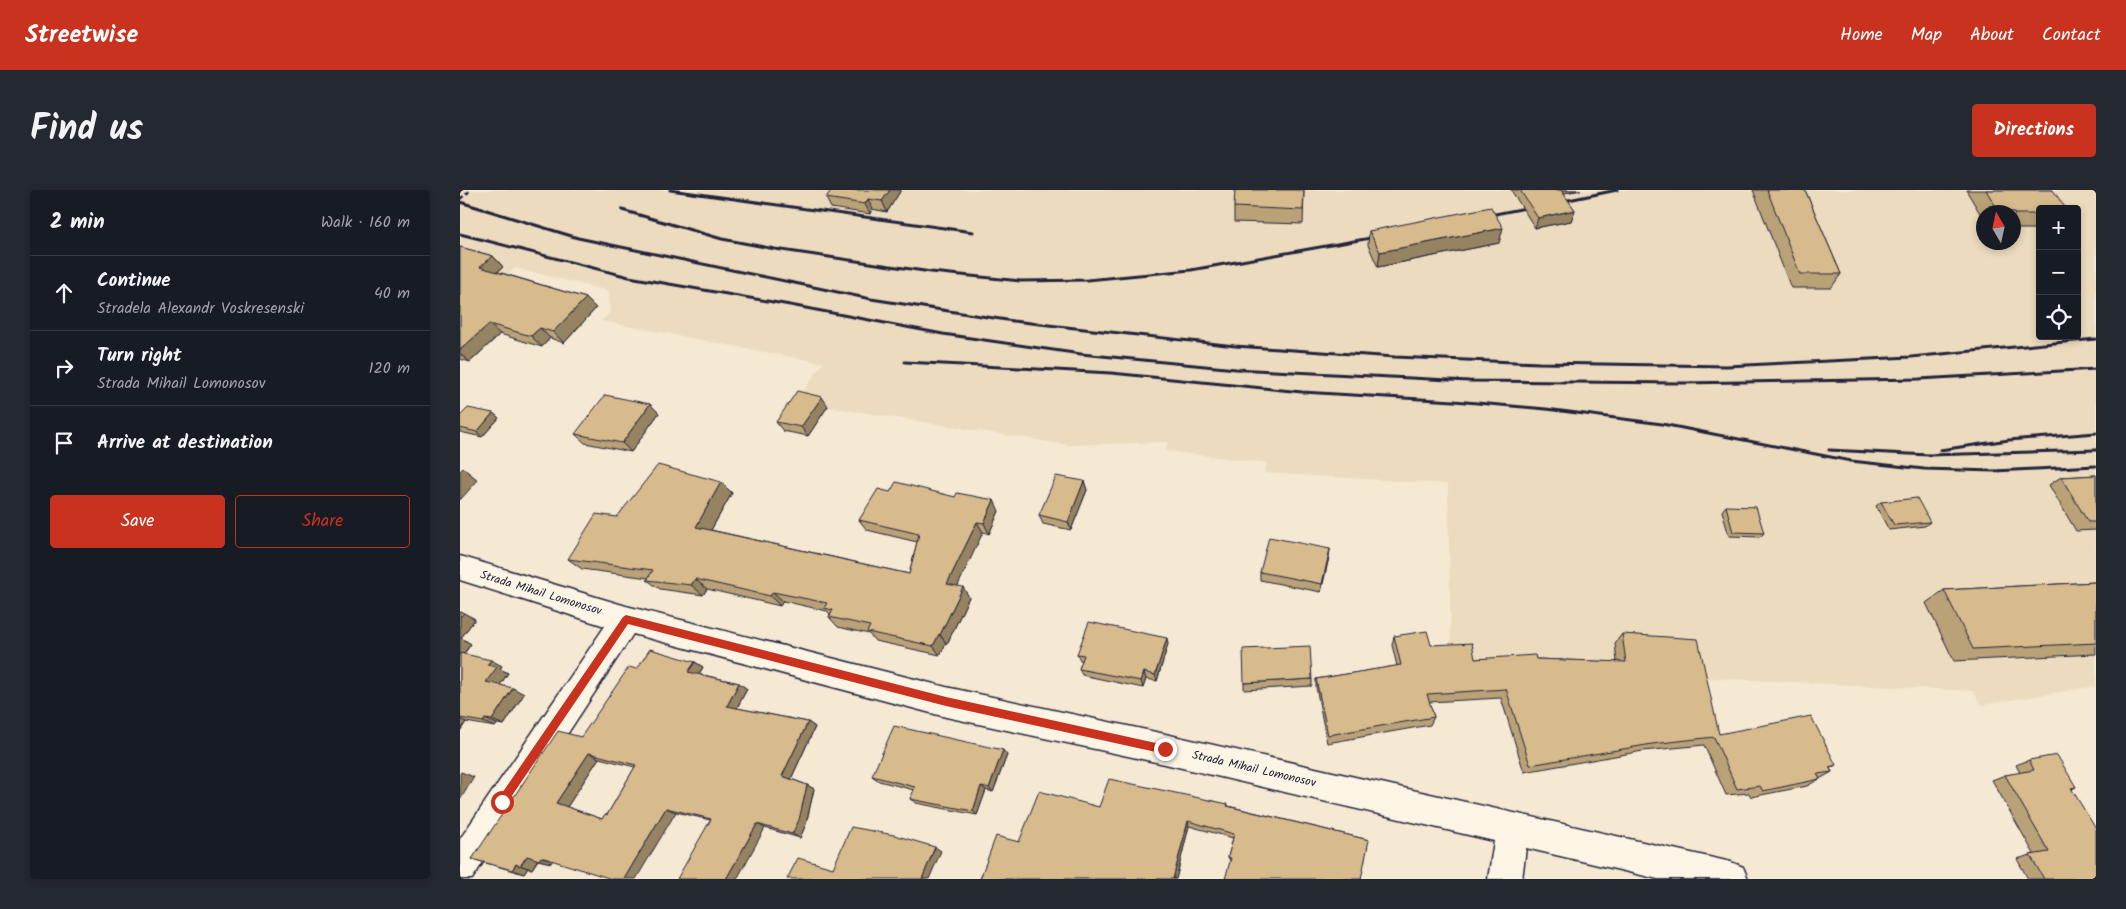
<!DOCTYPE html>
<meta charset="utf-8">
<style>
:root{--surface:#171b24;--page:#242831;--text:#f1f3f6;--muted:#9ea1a6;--line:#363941;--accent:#c8321e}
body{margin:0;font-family:Kalam,sans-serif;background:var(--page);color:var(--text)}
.controls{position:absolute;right:15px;top:15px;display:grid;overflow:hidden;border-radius:5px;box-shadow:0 2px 8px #0003}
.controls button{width:45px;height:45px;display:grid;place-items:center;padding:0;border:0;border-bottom:1px solid var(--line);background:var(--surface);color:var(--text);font:25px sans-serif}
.compass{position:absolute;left:1516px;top:15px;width:45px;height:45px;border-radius:50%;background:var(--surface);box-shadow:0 2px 8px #0003;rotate:351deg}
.stop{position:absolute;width:15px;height:15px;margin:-11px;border:4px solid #c8321e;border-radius:50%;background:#fff}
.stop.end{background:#c8321e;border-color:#fff;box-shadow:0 1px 5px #0008}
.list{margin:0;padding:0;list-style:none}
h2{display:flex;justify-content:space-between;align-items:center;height:65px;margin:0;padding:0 20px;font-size:21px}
h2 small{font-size:16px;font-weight:400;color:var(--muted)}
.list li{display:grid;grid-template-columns:32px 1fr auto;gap:15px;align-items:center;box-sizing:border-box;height:75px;padding:0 20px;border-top:1px solid var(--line)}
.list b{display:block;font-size:19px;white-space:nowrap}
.list p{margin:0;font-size:16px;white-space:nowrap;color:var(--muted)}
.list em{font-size:16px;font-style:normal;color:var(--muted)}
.actions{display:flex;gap:10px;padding:15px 20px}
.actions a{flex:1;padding:11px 0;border:1px solid var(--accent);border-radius:5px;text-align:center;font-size:18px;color:var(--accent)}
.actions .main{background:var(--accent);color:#fff}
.icon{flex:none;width:28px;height:28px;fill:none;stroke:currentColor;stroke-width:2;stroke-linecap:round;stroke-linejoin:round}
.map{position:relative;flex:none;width:1636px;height:689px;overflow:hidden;border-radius:5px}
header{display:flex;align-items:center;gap:30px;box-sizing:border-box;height:70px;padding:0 25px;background:var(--accent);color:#fff}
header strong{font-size:24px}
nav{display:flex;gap:28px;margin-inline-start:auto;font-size:18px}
.intro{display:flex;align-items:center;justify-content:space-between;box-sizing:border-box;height:120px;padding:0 30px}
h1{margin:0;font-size:35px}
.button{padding:12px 22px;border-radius:5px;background:var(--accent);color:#fff;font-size:18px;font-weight:700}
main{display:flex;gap:30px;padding:0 30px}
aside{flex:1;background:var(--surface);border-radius:5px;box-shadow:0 2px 8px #0003}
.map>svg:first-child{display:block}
.built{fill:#ecdbbe;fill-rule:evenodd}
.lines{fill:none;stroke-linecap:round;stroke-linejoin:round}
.minor-casing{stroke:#22223b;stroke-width:3}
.path{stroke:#22223b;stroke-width:2.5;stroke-dasharray:4.5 3;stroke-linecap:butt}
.minor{fill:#fcf5e5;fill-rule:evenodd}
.rail{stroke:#22223b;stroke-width:3}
.wall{fill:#b9a178;stroke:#22223b;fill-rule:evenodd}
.shaded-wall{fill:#968362;stroke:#22223b}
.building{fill:#d7bb8c;stroke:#22223b;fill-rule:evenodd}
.route{fill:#c8321e}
.labels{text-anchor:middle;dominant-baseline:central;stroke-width:5;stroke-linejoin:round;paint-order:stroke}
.street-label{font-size:12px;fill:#22223b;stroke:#fcf5e5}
</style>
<header>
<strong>Streetwise</strong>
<nav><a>Home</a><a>Map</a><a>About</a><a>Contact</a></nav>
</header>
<div class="intro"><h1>Find us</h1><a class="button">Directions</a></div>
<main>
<aside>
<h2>2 min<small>Walk · 160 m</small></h2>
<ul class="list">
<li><svg class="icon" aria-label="ahead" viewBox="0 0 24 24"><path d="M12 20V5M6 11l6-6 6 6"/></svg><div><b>Continue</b><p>Stradela Alexandr Voskresenski</p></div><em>40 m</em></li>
<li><svg class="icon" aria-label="right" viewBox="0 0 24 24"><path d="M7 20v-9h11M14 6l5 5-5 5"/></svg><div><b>Turn right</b><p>Strada Mihail Lomonosov</p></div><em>120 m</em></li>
<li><svg class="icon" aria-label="arrive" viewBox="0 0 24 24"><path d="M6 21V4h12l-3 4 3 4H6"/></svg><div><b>Arrive at destination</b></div></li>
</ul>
<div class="actions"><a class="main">Save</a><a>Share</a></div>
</aside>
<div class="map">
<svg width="1636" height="689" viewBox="0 0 1636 689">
<rect width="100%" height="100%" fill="#f5e9d3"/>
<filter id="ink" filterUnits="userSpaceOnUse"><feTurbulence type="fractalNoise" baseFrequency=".02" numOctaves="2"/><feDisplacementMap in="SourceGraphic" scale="10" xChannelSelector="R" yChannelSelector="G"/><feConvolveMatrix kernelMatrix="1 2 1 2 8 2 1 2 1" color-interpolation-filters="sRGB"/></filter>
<g filter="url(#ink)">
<path class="built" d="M0,0h1636v496l-114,19 -9,-14 -507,-25 -15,-12 -3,-170 -183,-11 2,-10 -101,-12 2,-9 -100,3 -272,-43 27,-39 -222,-42 9,-8 -1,-22 -94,-23 -30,26 -25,-36zM1580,19h37v127h-37zM1524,22h30v30h-30z"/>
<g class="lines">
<g class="minor-casing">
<path id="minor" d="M0,366l166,50 320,81 219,47 566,128 12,5 5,12h-90l-132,-31 -4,31h-34l6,-38 -329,-77 -219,-47 -313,-83 -161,245h-12v-40l145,-213 -145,-46z"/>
</g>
<path class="path" d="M0,9l11,-9"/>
<use href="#minor" class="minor"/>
<g class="rail">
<path d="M210,0l303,42"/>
<path d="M0,12l118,36 293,61 142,22 222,25 160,11 144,6 188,3 184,-9 185,-18"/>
<path d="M1094,13l63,-13"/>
<path d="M162,20l100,29 53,10 156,23 90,9 66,-1 104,-10 191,-34"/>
<path d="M1020,27l56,-11"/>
<path d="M0,44l169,43 161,28 153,29 138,20 155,15 233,12 214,2 236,-4 177,-10"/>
<path d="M445,172l206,11 191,19 152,9 92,8 116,15 189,37 73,8 70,2 102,-5"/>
<path d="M1369,260l100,5 167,-5"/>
<path d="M1480,260l69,-10 87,-7"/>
</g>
</g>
<g class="wall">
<path d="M441,0l-14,22 -15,-3 -2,5 -39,-6 -5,-10z"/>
<path d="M844,0l-1,34 -69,-2v-15z"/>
<path d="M1051,0h70l-18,3 12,17 -4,11 -36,7z"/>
<path d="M1293,0h52l36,84 -10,14h-40z"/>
<path d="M1506,0h87l-13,19v20h-26v-17h-30v8z"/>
<path d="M909,41l130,12 -121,24 -10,-22z"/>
<path d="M0,57l33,9 10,11 -5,5 88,26 10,10 -32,35 -14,-5 -8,9 -42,-13 -30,28 -10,-3z"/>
<path d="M190,214l9,9 -28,39 -46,-9 -10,-9z"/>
<path d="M368,216l-20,30 -25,-5 -7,-9z"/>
<path d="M33,223l6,5 -17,19 -22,-5v-16z"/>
<path d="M1636,285v55l-20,1 -27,-46 12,-8z"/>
<path d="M624,291l3,9 -16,40 -28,-6 -4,-9z"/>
<path d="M261,292l11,11 -21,37 198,44 8,-32 -50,-12 -8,-10 31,-28 109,19 -10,23 -6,-2 -26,54 12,11 -22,47 -1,-1 -6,12 -65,-14 -6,-7 -31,-7 -9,-10 1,-3 -3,-3 -44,-10 -3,5 -73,-17 -4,6 -43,-6 -13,-9 1,-2 -66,-9 -14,-10 49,-42z"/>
<path d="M1421,312l49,20 -5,4 -36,4 -13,-24z"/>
<path d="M1266,316l38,27 -4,4 -31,-1 -7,-25z"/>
<path d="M870,359l-1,8 -8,35 -61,-12v-8z"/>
<path d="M1636,392v72l-142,7 -28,-58 18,-13z"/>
<path d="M0,422l15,7 -14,19 10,6 -7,10 38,12 -2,3 8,4 -8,12 24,9 -20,31 -7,-1 -2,3 -29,-5 -6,9z"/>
<path d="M1162,444l97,100 117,31 -6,3 2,4 -25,14 -56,11 -2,-4 -23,2 -22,-50 -61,6 -119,21 -23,-74 -72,4 5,15 -4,8 -103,18 -11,-56v-8l81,-13 -5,-21 2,-9 37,9 44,14h61l81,3 -2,-19z"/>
<path d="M708,454l-11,37 -11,-2 -3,9 -61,-13 -3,-6 3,-8 -2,-1 -3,-6z"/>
<path d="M235,472l8,5 -4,7 40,9 8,6 -10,19 71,14 7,5 -24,52 16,6 7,4 -8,35 -6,14 -35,-10 -55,-8 -34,-8 -124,48 -1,3 -13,-3 -6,9 -4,-1 -4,6 -52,-15 109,-122 56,-68zM139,568l36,9 -28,48 -5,4 -35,-12z"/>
<path d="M852,489v7l-68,4v-7z"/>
<path d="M547,565l-14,37 -7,-2 -9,25 -61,-12 -6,-4 4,-9 -35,-9 -7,-5z"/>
<path d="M1569,570l47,27 -4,2 24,90h-68l-11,-20 17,-5 -42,-74 13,-5 15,-2 -4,-8z"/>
<path d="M768,614v2l141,34 -139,21 -2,-4 5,-19 -44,-12 -13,53h-196l39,-37 80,-35z"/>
</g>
<g class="shaded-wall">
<path d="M430,0h11l-14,22 -5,-11z"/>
<path d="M1096,0h25l-27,5z"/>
<path d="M408,9l4,10 -2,5 -5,-10z"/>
<path d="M1115,20l-4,11 -36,7 3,-10z"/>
<path d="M1043,38l-4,15 -121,24 2,-15z"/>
<path d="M33,66l10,11 -12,11 -11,-11z"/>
<path d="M126,108l10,10 -32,35 -11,-11z"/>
<path d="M29,134l11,10 -30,28 -10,-8v-4z"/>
<path d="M80,138l10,10 -8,9 -11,-11z"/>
<path d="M362,207l6,9 -20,30 -7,-9z"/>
<path d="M190,214l9,9 -28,39 -9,-9z"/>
<path d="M33,223l6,5 -17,19 -5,-5z"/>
<path d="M3,278l15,12 -18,20v-29z"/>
<path d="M624,291l3,9 -16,40 -3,-8z"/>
<path d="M261,292l11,11 -25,44 -11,-10z"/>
<path d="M534,310l5,11 -10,23 -5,-11z"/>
<path d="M517,332l6,10 -29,62 -7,-10z"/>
<path d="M870,359l-1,8 -8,35 1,-8z"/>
<path d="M235,389l12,10 -4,6 -12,-10z"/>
<path d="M503,397l6,10 -22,47 -7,-9z"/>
<path d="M313,402l10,9 -3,5 -10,-10z"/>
<path d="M4,423l11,6 -14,19 10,6 -10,13h-1v-40z"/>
<path d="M479,444l7,9 -6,12 -7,-9z"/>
<path d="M707,448l1,6 -11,37 -2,-6z"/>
<path d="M31,470l11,6 -2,3 8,4 -10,15 -12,-6 1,-17z"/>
<path d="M235,472l8,5 -6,11 -9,-6z"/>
<path d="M684,482l2,7 -3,9 -2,-7z"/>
<path d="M279,493l8,6 -12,22 -8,-5z"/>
<path d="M53,498l11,6 -20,31 -12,-5z"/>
<path d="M0,529l6,3 -6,9z"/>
<path d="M25,529l12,5 -2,3 -12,-5z"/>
<path d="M348,532l7,5 -25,54 -8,-5z"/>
<path d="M543,560l4,5 -14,37 -4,-4z"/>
<path d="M129,563l10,5 -32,49 -11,-4z"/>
<path d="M1,582l13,5 -14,23v-26z"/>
<path d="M347,595l7,4 -8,35 -6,14 -8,-4z"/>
<path d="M521,596l5,4 -9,25 -4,-4z"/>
<path d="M206,618l10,4 -40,67h-12z"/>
<path d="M728,631l1,5 -13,53h-3z"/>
<path d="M297,634l8,4 -28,51h-11z"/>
<path d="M475,657l6,4 -12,28h-7z"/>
<path d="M67,666l11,3 -6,10 -12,-3z"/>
<path d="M81,667l12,3 -2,3 -12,-3z"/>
<path d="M56,674l12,4 -4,6 -12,-4z"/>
</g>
<g class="building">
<path d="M371,0h59l-8,11 -14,-2 -3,5 -39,-6z"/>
<path d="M775,0h69l-1,20 -69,-3z"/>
<path d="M1060,0h41l14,20 -37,8z"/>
<path d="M1307,0h38l36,84h-41z"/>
<path d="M1526,0h67l13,19h-26v5h-26v-2h-15z"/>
<path d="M1031,17l12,21 -123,24 -11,-21z"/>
<path d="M0,57l33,9 -13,11 106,31 -33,34 -13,-4 -9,8 -42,-12 -29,26z"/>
<path d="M337,201l25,6 -21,30 -25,-5z"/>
<path d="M145,205l45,9 -28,39 -47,-9z"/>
<path d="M8,218l25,5 -16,19 -17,-4v-12z"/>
<path d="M198,275l63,17 -25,45 213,47 10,-40 -60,-14 19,-31 12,3 6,-10 59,15 2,-4 37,7 -10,23 -7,-1 -30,62 16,3 -23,48 -1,-1 -6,12 -66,-14 3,-6 -41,-9 4,-7 -9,-2 3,-5 -54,-11 -3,4 -75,-17 -4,6 -44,-5 6,-10 -85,-11 28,-45 21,3z"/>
<path d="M1636,285v47h-8l-27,-45z"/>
<path d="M596,286l28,5 -16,41 -29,-7z"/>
<path d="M1457,308l13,24 -36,3 -13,-23z"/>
<path d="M1266,316l30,1 8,26 -31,-1z"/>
<path d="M809,347l61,12 -8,35 -62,-12z"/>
<path d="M1636,392v61l-123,6 -29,-59z"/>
<path d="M0,422l4,1 -4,4z"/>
<path d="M629,432l78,16 -12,37 -11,-3 -3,9 -62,-12 5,-14 -7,-1z"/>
<path d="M967,441l4,14 41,-2 3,16 60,-4 1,4 90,3 -4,-28 76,5 21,95 92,-18 25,49 -7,2 3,5 -15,2 3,5 -57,12 -3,-5 -23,3 -23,-52 -62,7 -122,21 -24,-76 -79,5 7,23 -106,18 -12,-56 85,-14 -7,-29z"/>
<path d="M850,456l2,33 -68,4 -1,-34z"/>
<path d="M190,459l45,13 -7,10 51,11 -12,23 81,16 -26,54 25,9 -8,35 -7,14 -35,-10 -31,55h-49l34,-60 -45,-11 -42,71h-12l-71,-22 -2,3 -12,-4 -7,10 -4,-2 -4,6 -40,-11 86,-128 23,6 48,-70 8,2zM129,563l47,12 -29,50 -2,-1 -3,5 -46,-16z"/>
<path d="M0,463l31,7 -4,5 10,2 -11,15 27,6 -21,32 -7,-1 -2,3 -23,-4z"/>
<path d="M434,536l109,24 -14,38 -8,-2 -8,25 -63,-12 5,-12 -43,-11z"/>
<path d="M1597,565l19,32 -5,1 25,41v50h-52l-14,-24 19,-3 -44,-77 29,-5 -5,-10z"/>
<path d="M649,589l119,25 -1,2 142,34 -8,39h-136l6,-21 -3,-1 6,-23 -46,-13 -15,58h-193l16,-43 23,6 20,-51 60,16z"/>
<path d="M391,637l43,8 41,12 -13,32h-135l11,-21 35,10z"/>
</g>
</g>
<path class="route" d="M166,425l320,82 219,48 5,4 -5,5 -219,-48 -318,-82 -123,182h-7v-7l125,-182z"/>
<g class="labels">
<g class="street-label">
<text transform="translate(81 403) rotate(17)">Strada Mihail Lomonosov</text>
<text transform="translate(794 579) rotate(13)">Strada Mihail Lomonosov</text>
</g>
</g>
</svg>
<div class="controls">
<button>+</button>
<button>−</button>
<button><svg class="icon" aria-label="locate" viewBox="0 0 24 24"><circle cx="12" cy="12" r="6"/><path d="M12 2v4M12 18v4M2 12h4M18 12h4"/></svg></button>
</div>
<svg class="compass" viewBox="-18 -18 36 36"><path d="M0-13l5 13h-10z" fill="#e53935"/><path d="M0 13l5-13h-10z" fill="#9ea1a6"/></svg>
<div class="stop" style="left:42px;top:612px"></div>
<div class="stop end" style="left:705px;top:559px"></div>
</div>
</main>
